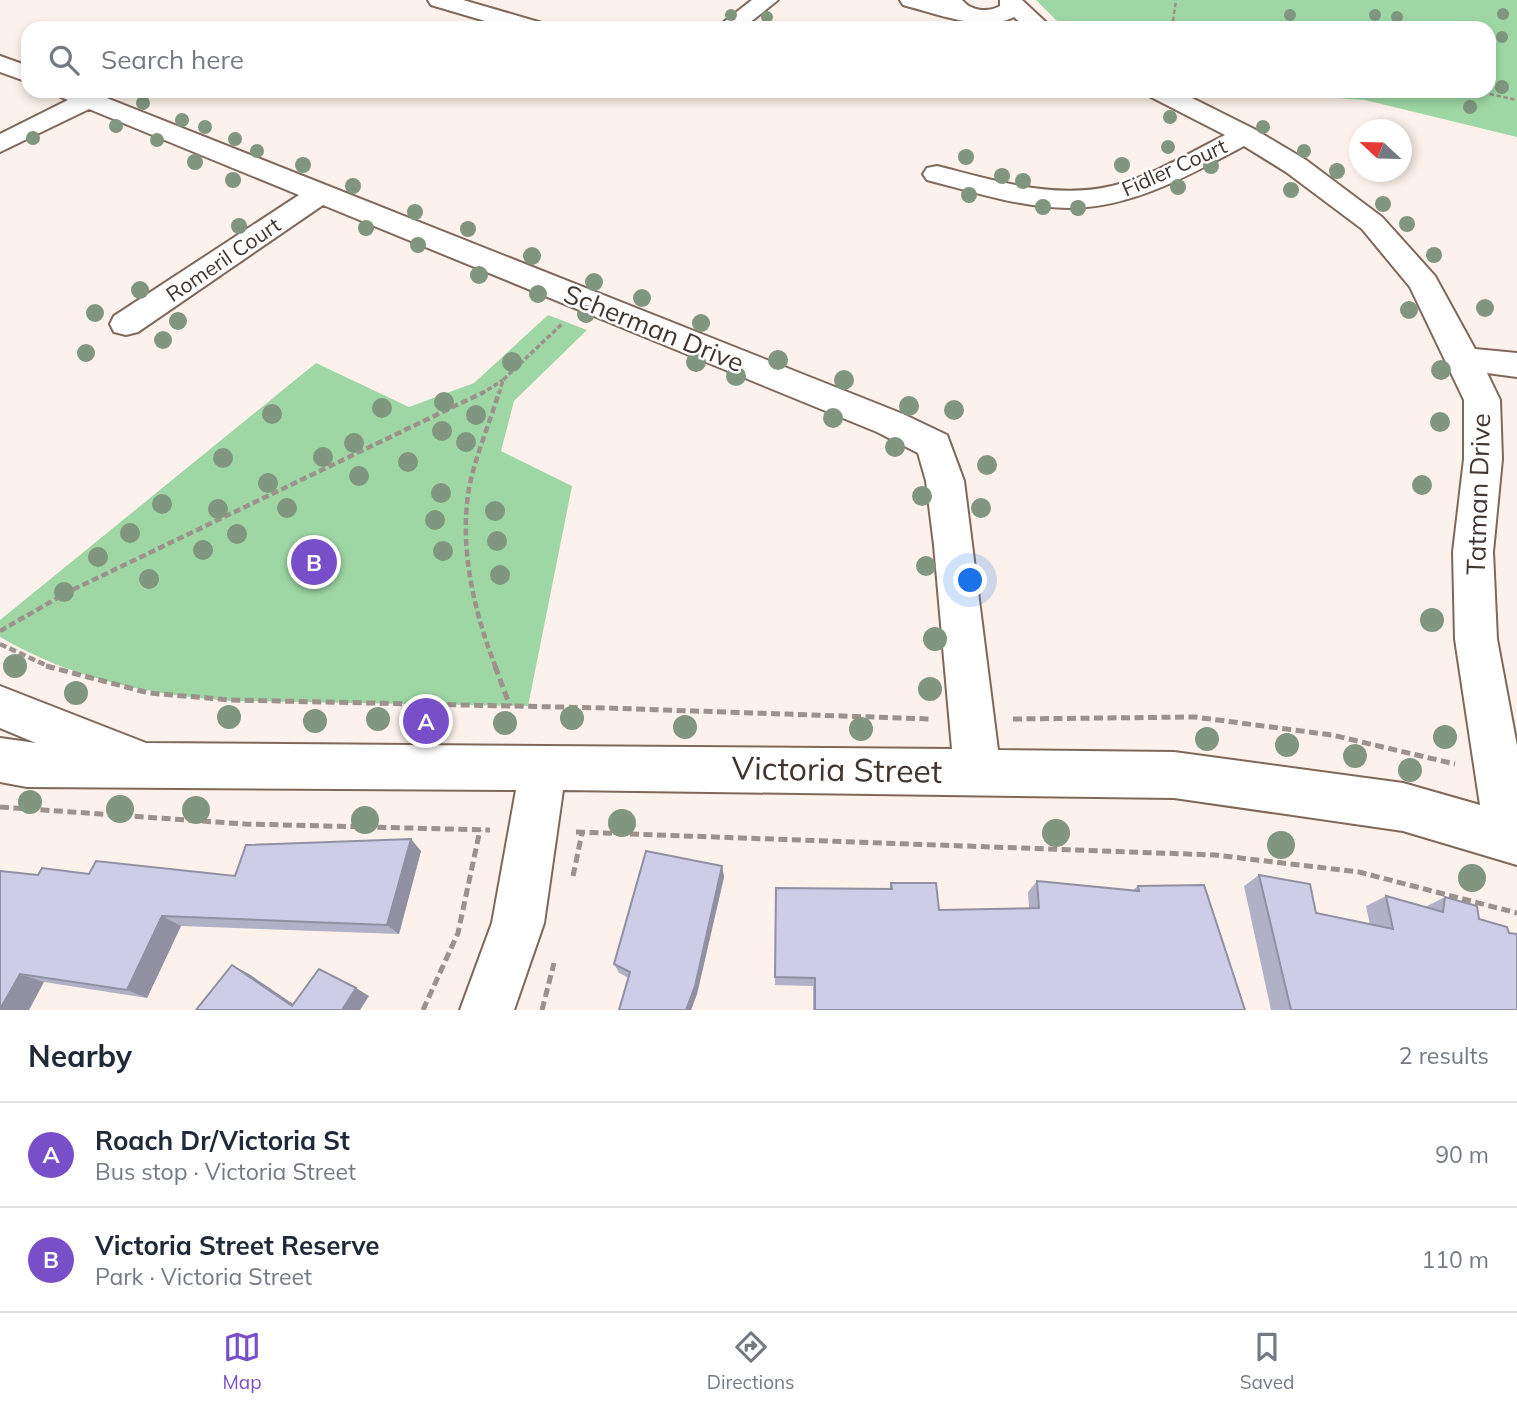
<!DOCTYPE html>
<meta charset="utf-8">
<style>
:root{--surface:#fff;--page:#f2f2f3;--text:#1f2937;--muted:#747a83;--line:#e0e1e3;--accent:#784fc8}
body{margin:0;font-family:Mulish,sans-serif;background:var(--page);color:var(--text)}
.compass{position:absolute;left:1349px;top:119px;width:63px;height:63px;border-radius:50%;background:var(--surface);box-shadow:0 4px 10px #0003;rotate:292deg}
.you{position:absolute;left:971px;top:581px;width:24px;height:24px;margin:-18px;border:5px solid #fff;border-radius:50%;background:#1a73e8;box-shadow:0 0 0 10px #1a73e833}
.badge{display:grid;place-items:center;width:46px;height:46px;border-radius:50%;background:var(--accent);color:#fff;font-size:23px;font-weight:700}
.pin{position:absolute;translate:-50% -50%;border:4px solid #fff;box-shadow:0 2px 7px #0006}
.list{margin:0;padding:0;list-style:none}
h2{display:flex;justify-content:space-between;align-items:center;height:91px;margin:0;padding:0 28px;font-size:30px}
h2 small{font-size:23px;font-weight:400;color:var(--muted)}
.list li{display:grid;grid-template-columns:46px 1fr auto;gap:21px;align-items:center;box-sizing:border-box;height:105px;padding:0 28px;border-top:2px solid var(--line)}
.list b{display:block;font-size:26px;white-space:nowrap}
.list p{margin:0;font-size:23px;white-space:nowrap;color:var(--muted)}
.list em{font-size:23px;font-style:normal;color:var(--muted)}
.icon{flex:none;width:38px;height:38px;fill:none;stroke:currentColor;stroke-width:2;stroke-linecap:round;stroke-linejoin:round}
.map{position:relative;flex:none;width:1517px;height:1010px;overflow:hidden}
.search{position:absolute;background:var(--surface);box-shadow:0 4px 10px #0003;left:21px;right:21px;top:21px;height:77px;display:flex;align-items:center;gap:18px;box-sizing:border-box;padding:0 24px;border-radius:21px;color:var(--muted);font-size:26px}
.sheet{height:301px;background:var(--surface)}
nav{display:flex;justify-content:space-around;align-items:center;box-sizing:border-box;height:98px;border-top:2px solid var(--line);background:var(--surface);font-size:19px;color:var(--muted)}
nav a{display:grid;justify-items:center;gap:4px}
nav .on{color:var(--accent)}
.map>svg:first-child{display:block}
.green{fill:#9ed7a5}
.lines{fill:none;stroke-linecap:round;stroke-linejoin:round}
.minor-casing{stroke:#7f685a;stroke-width:4}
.path-far3{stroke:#9c918b;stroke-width:2.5;stroke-dasharray:4.5 2.5;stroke-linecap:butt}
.path-far2{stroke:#9c918b;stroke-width:3.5;stroke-dasharray:5 2.5;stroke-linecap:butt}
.path-far1{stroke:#9c918b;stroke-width:4.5;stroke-dasharray:7 3.5;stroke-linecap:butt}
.path{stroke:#9c918b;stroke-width:5;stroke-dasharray:9 4.5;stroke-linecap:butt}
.minor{fill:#fff;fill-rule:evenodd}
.tree{fill:#80967e}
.wall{fill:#b0b0c7}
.shaded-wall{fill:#9090a2}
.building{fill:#cdcde7;stroke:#9090a2;stroke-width:2}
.labels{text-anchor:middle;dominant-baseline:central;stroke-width:5;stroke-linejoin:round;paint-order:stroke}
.far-street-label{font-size:21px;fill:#40352f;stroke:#fff}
.street-label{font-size:26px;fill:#40352f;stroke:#fff}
.near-street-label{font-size:32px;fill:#40352f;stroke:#fff}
</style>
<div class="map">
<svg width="1517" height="1010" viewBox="0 0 1517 1010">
<rect width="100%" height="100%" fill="#fcf1eb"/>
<g class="green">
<path d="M1036,0h481v137l-152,-37 -122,-9h246v-63h-420l-13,-8z"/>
<path d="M548,315l39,15 -73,71 -13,50 71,35 -44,220 -296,-5c-82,-6 -160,-22 -232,-64v-17l316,-257 93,44 65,-24z"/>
</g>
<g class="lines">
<g class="minor-casing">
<g id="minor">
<path d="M428,0h35l79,23 4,5h-37l-78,-23z"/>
<path d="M752,0h26l-35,28h-27z"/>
<path d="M900,0h62c9,11 26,13 38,6v-6h22l30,28h-26l-12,-11c-31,16 -79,-4 -111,-12z"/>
<path d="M0,56l28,10v16l-28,-10z"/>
<path d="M54,91h35l814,323 44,21 17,46 34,269 176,2 229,31 77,22 -25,-166 -2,-87 11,-93v-59l-54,-113 -48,-58 -76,-57 -42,-26c-53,28 -108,60 -170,62 -50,1 -99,-16 -147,-28l-4,-6 4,-6 10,-2c56,14 116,34 175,20 40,-10 76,-32 113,-51l-76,-39 -4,-5h33l76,38 52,31 76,57 53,59 40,73 42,4v24l-30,-4 13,27 2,59 -9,93 4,87 20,107v119l-114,-34 -229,-33 -611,-8 -19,133 -30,87h-54l32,-87 24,-133 -489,-3 -27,-5v-44l36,5 -36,-15v-42l146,57 806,6 -18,-204 -8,-64 -8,-28 -41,-21 -554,-227 -185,127 -12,3 -12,-3 -4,-8 4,-8 185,-121 -210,-86 -89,43v-18l68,-34 -10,-4z"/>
</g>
</g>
<g class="path-far3">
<path d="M1172,28l4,-28"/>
<path d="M1476,91l41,9"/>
</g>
<g class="path-far2">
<path d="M481,394l22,-14"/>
<path d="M499,394l4,-14 59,-56"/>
</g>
<g class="path-far1">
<path d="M0,631l68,-39 416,-200"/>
<path d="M0,644l52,24"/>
<path d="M496,668c-21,-53 -36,-115 -28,-173 4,-31 22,-72 31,-103"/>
</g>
<g class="path">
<path d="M46,666l103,27 82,7 375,8 325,11"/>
<path d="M495,666l15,40"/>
<path d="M1013,719l182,-2 137,18 123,29"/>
<path d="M0,807l245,17 245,6"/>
<path d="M576,832l639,23 144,17 158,41"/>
<path d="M573,876l9,-43"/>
<path d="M423,1010l35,-77 22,-103"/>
<path d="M542,1010l12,-47"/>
</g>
<use href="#minor" class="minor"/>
</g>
<g class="tree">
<circle cx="1503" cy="14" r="6"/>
<circle cx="731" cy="15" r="6"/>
<circle cx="1290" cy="15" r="6"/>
<circle cx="1375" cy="15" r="6"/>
<circle cx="767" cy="17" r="6"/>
<circle cx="1397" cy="17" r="6"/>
<circle cx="1502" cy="37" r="6"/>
<circle cx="1502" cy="87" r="7"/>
<circle cx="143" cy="103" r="7"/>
<circle cx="1470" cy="107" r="7"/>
<circle cx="1170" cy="117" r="7"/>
<circle cx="182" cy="120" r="7"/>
<circle cx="116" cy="126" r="7"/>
<circle cx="205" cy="127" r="7"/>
<circle cx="1263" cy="127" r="7"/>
<circle cx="33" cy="138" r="7"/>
<circle cx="235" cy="139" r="7"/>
<circle cx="157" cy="140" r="7"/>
<circle cx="1168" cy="147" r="7"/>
<circle cx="257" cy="151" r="7"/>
<circle cx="1304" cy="151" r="7"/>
<circle cx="966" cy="157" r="8"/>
<circle cx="195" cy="162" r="8"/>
<circle cx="303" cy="165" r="8"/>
<circle cx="1122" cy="165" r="8"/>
<circle cx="1211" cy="166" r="8"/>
<circle cx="1337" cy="171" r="8"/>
<circle cx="1002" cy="176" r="8"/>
<circle cx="233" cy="180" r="8"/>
<circle cx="1023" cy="181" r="8"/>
<circle cx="353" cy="186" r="8"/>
<circle cx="1178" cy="187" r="8"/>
<circle cx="1291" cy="190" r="8"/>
<circle cx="969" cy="195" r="8"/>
<circle cx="1383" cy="204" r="8"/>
<circle cx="1043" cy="207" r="8"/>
<circle cx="1078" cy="208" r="8"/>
<circle cx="415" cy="212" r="8"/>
<circle cx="1407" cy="224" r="8"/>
<circle cx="239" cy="226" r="8"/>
<circle cx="366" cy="228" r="8"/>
<circle cx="468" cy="229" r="8"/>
<circle cx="418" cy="245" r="8"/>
<circle cx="1434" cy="255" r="8"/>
<circle cx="532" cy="256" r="9"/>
<circle cx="479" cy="275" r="9"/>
<circle cx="594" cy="282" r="9"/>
<circle cx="140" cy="290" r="9"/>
<circle cx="538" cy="294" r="9"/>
<circle cx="642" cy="298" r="9"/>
<circle cx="1485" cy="308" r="9"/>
<circle cx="1409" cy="310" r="9"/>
<circle cx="95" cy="313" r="9"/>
<circle cx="586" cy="314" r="9"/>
<circle cx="178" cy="321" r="9"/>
<circle cx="701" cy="323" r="9"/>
<circle cx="163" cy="340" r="9"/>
<circle cx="86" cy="353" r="9"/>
<circle cx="778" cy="360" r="10"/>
<circle cx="512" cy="362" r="10"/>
<circle cx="696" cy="362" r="10"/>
<circle cx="1441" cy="370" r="10"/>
<circle cx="736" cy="376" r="10"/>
<circle cx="844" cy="380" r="10"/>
<circle cx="444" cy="402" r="10"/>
<circle cx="909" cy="406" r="10"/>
<circle cx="382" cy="408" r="10"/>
<circle cx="954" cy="410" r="10"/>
<circle cx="272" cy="414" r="10"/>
<circle cx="476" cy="415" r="10"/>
<circle cx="833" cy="418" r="10"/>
<circle cx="1440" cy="422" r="10"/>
<circle cx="442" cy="431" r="10"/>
<circle cx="466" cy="442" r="10"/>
<circle cx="354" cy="443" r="10"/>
<circle cx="895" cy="447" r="10"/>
<circle cx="323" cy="457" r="10"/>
<circle cx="223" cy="458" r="10"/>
<circle cx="408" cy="462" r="10"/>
<circle cx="987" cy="465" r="10"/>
<circle cx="359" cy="476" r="10"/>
<circle cx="268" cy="483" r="10"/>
<circle cx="1422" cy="485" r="10"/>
<circle cx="441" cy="493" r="10"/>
<circle cx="922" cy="496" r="10"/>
<circle cx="162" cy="504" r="10"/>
<circle cx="287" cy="508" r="10"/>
<circle cx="981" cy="508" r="10"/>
<circle cx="218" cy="509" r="10"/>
<circle cx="495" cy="511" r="10"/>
<circle cx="435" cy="520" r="10"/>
<circle cx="130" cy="533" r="10"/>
<circle cx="237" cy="534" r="10"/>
<circle cx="497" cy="541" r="10"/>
<circle cx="203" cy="550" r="10"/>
<circle cx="443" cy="551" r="10"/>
<circle cx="98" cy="557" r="10"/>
<circle cx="926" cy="566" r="10"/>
<circle cx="500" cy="575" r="10"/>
<circle cx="149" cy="579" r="10"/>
<circle cx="64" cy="592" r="10"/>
<circle cx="1432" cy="620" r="12"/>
<circle cx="935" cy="639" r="12"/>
<circle cx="15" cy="666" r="12"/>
<circle cx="930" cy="689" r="12"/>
<circle cx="76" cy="693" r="12"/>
<circle cx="229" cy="717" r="12"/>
<circle cx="572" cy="718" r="12"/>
<circle cx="378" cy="719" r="12"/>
<circle cx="315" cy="721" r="12"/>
<circle cx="505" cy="723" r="12"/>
<circle cx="685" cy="727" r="12"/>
<circle cx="861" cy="729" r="12"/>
<circle cx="1445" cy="737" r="12"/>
<circle cx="1207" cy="739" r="12"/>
<circle cx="1287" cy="745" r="12"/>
<circle cx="1355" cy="756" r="12"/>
<circle cx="1410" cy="770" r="12"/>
<circle cx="30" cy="802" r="12"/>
<circle cx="120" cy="809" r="14"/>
<circle cx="196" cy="810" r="14"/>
<circle cx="365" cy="820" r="14"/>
<circle cx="622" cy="823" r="14"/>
<circle cx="1056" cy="833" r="14"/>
<circle cx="1281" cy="845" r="14"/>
<circle cx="1472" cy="878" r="14"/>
</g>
<g class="wall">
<path d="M421,851l-22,83 -218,-8 -34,72 -103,-16 -44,28 38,-135 197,1z"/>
<path d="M722,866l2,11 -27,117 -6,16h-72l10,-32 -10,-5 -5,-9z"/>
<path d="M1259,875l57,38 54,12 -4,-19 20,-10 39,11 20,-10 34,22 38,91h-246l-27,-124z"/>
<path d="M1037,881l96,9 5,-4 107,124h-432v-24l-38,-1 1,-86 113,-10 2,-6 48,27 90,-2 -1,-16z"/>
</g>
<g class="shaded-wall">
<path d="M411,839l10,12 -22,83 -12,-9z"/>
<path d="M722,866l2,11 -27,117 -6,16h-5z"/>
<path d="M162,916l19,10 -34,72 -20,-8z"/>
<path d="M232,965l17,9 53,36 -10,-4z"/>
<path d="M20,974l24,8 -15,28h-29z"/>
<path d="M356,988l13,8 -9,14h-18z"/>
</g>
<g class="building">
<path d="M411,839l-24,86 -225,-9 -35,74 -107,-16 -20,35v-138l38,4 4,-7 47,6 7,-13 139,15 11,-31z"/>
<path d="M646,851l76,15 -27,120 -9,24h-67l11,-38 -16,-8z"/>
<path d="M1259,875l51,9 6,29 77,16 -7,-33 57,16 2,-15 32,9 2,13 28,8 2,6 8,1v76h-226z"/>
<path d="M1037,881l102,10 -1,-5 66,-1 41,125h-430v-32l-40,-1 1,-89 116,1 -1,-6h45l3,27 100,-2z"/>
<path d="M232,965l60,41 27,-37 37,19 -14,22h-146z"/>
</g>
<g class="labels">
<g class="far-street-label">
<text transform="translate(1174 167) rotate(-24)">Fidler Court</text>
<text transform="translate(223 259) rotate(-34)">Romeril Court</text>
</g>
<g class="street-label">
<text transform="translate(654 328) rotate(22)">Scherman Drive</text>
<text transform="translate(1478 494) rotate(-88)">Tatman Drive</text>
</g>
<g class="near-street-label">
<text transform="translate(837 769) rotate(1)">Victoria Street</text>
</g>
</g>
</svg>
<svg class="compass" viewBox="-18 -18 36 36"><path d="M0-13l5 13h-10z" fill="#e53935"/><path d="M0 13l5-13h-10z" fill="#747a83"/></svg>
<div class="you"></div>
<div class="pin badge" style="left:426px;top:721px">A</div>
<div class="pin badge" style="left:314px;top:562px">B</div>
<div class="search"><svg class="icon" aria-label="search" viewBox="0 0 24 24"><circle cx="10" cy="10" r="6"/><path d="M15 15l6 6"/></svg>Search here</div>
</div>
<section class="sheet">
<h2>Nearby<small>2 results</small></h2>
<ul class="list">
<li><span class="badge">A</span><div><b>Roach Dr/Victoria St</b><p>Bus stop · Victoria Street</p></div><em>90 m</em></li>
<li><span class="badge">B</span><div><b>Victoria Street Reserve</b><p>Park · Victoria Street</p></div><em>110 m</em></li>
</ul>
</section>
<nav>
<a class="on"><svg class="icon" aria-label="map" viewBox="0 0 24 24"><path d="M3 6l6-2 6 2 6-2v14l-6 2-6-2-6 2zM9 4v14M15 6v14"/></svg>Map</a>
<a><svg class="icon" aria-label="directions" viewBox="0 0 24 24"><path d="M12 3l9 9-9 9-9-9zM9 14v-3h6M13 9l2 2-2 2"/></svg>Directions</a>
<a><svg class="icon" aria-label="saved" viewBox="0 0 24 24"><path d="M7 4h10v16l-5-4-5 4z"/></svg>Saved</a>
</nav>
